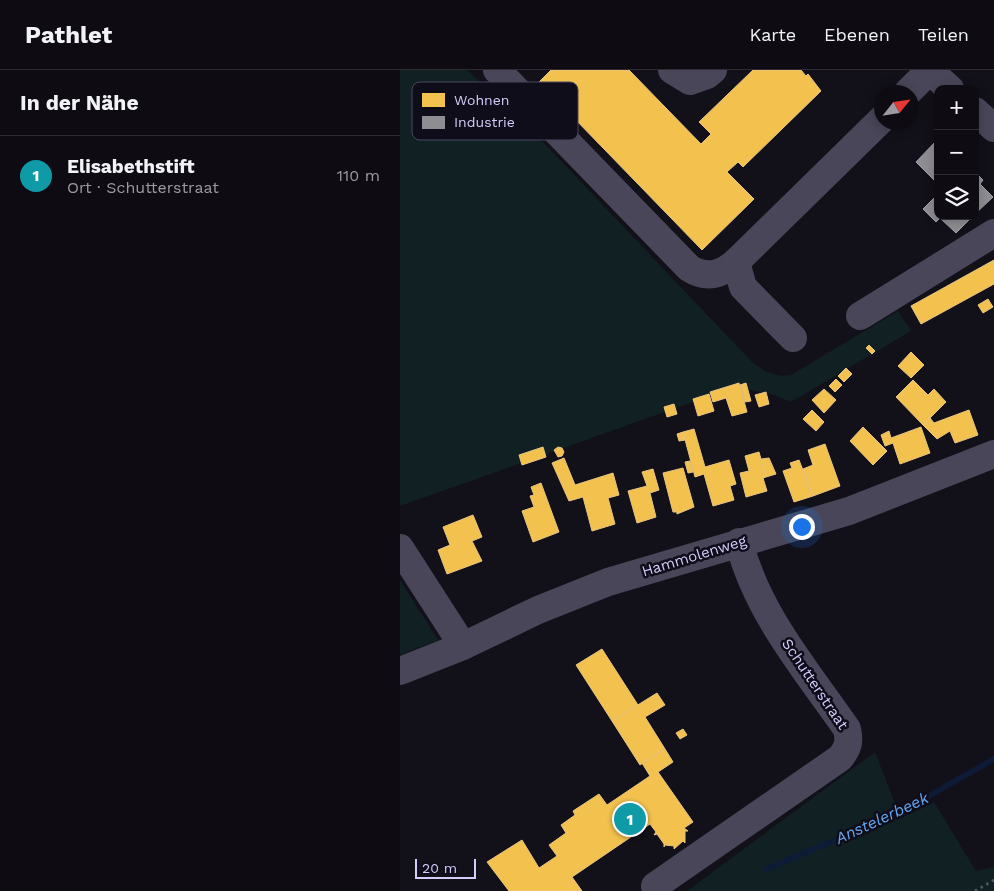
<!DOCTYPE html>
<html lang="de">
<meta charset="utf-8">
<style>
:root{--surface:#0e0c12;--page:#1c1a20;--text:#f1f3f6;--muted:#9b9b9f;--line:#2e2c32;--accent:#2563eb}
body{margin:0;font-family:"Work Sans",sans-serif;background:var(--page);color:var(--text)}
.controls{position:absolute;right:15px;top:15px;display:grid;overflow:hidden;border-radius:10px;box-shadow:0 2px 12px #0003}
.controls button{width:45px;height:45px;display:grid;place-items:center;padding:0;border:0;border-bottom:1px solid var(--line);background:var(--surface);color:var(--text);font:25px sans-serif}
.compass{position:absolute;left:474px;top:15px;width:45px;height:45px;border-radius:50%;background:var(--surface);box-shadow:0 2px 12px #0003;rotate:60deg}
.scale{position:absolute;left:15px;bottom:12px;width:61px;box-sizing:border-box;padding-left:5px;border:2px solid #d4ccfa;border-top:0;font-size:14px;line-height:18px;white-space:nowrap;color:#d4ccfa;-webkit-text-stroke:4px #100d1b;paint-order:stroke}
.you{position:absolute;left:401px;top:456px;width:18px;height:18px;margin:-12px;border:4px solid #fff;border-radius:50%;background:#1a73e8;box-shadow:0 0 0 8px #1a73e833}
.badge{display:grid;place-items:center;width:32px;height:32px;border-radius:50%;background:var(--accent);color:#fff;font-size:16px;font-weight:700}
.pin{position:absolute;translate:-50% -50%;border:2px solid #fff;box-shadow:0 1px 5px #0006}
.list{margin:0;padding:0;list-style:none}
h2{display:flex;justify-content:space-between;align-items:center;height:65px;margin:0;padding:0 20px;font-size:21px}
h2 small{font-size:16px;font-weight:400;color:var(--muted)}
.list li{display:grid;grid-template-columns:32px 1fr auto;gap:15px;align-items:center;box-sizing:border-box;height:80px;padding:0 20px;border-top:1px solid var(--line)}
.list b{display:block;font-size:19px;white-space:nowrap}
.list p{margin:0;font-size:16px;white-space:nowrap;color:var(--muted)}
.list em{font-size:16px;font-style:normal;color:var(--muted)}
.icon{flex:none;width:28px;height:28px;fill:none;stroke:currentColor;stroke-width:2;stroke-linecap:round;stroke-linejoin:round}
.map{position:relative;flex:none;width:594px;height:821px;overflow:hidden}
header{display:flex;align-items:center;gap:30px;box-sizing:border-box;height:70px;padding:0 25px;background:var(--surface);border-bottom:1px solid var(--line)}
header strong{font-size:24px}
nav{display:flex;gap:28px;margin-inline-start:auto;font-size:18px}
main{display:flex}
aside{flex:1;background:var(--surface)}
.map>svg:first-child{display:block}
.green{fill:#112123}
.homes{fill:#f2c14e;stroke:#e9c482}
.industry{fill:#8d8d92;stroke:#a2a0b1}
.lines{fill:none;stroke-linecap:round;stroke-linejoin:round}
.stream{stroke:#0e1b36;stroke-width:6}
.path{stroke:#4c5763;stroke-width:3;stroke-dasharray:2.5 4;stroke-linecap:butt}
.minor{stroke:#484658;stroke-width:28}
.labels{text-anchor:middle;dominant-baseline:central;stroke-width:5;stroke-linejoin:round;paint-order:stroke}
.street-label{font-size:15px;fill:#d4ccfa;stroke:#100d1b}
.water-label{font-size:16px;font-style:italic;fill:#64a7f1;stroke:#100d1b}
.key{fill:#100d1b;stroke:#4b465e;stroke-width:1}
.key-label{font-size:14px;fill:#d4ccfa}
</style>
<header>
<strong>Pathlet</strong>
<nav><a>Karte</a><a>Ebenen</a><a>Teilen</a></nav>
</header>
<main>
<aside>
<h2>In der Nähe<small></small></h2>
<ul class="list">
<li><span class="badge" style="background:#0f9aa8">1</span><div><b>Elisabethstift</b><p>Ort · Schutterstraat</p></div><em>110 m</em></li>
</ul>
</aside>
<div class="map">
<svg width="594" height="821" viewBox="0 0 594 821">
<rect width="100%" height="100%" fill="#121018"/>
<g class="green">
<path d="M0,0h67l57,52 229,241c13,9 21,14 38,12l107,-64 13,20 -120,71 -20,-8 -36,-7 -335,119z"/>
<path d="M0,510l38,60 -38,15z"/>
<path d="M475,682l26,66 33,-16 42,69 18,-4v24h-307z"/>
</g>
<g class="homes">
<path d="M151,0h78l72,74 10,-10 -12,-12 54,-52h48l5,6 2,-2 13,17 -78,76 -5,-5 -11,10 27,27 -52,51 -163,-168z"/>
<path d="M594,190v24l-73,40 -10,-18z"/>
<path d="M588,229l5,8 -10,6 -5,-8z"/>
<path d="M469,275l6,6 -3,3 -6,-6z"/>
<path d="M511,282l13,13 -13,13 -13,-12z"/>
<path d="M446,298l6,6 -8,8 -6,-6z"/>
<path d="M436,309l6,6 -7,7 -6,-6z"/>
<path d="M513,310l15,15 6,-6 12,13 -23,23 -27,-28z"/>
<path d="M339,313l8,29 -15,4 -6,-18 -13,4 -3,-10z"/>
<path d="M346,313l5,18 -6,1 -5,-17z"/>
<path d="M424,319l12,11 -12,13 -12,-13z"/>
<path d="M366,322l3,12 -10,3 -4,-12z"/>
<path d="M309,324l5,17 -16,5 -5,-17z"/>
<path d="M274,334l3,10 -10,3 -3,-10z"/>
<path d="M412,340l12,12 -8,9 -13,-12z"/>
<path d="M569,340l9,25 -23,8 -5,-12 -13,8 -14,-14 7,-7 4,5z"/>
<path d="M463,357l24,24 -14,14 -23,-24z"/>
<path d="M521,357l9,26 -30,11 -7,-21 -8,3 -4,-11 8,-4 2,7z"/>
<path d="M294,359l11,38 24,-7 7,24 -6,2 4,14 -21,6 -9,-32 -9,3 -12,-45z"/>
<path d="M283,362l2,8 -6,1 -2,-7z"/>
<path d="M425,374l15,42 -27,10 -10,-27 10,-4 -5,-15z"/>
<path d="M143,377l3,10 -24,8 -3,-10z"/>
<path d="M158,377l4,1 2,4 -2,4 -4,1 -4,-7z"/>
<path d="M359,382l7,25 -3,1 4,13 -21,6 -6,-24 9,-2 -4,-15z"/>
<path d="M164,388l11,27 38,-12 6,22 -11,3 7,26 -23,7 -9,-34 -14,4 -17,-38z"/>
<path d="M369,388l7,16 -10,3 -5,-18z"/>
<path d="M399,390l14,36 -19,6 -11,-31 9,-3 -2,-5z"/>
<path d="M290,391l3,11 -5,1 -3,-11z"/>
<path d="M283,398l11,39 -17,7v-2h-4l-10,-39z"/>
<path d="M253,399l6,21 -9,3 6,24 -19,6 -9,-32 19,-5 -5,-14z"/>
<path d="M141,413l18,49 -26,10 -11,-31 12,-4 -4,-11 4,-1 -3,-8z"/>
<path d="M73,445l9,22 -10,4 10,20 -35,13 -9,-24 12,-5 -7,-18z"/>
<path d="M202,579l36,56 -26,16 -36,-56z"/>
<path d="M257,623l8,12 -20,12 20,32 -25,16 -28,-44z"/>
<path d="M283,659l4,6 -7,4 -4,-6z"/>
<path d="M265,679l8,13 -15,10 35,50 -9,6 4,3h-3v12l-2,-2 -9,8v-3l-9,-1 -1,2v-3l-7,-10 -3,1 2,-3 -6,-8 -78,53 10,14h-73l-22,-29 35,-22 17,28 18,-12 -8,-11 17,-12 -5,-8 14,-10 -2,-4 26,-17 8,11 43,-29 -8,-13z"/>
</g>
<g class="industry">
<path d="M538,69v45l-22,-22z"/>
<path d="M577,104l6,6 -3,4 13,13 -18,17z"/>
<path d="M538,124v22h35l-17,17 -16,-15 -4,4 -13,-13z"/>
</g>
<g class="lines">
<path class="stream" d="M366,799l131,-55 97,-55"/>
<path class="path" d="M575,821l19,-11"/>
<g class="minor">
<path d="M97,0l192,198c17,11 32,7 47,-6l146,-143"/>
<path d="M272,0l18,11 17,-6 6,-5"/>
<path d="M529,0l21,19"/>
<path d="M508,22l22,-22"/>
<path d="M575,41l19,17"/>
<path d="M336,192l7,25 50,51"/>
<path d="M460,246l134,-83"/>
<path d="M0,478l63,98"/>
<path d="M0,601l63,-25 75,-36 70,-28 241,-71 145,-57"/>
<path d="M255,816l185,-128c8,-10 10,-16 7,-29 -41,-59 -90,-116 -108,-187"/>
</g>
</g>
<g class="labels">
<g class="street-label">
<text transform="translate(294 486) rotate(-17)">Hammolenweg</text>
<text transform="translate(415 614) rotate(56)">Schutterstraat</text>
</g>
<g class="water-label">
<text transform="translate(482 748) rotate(-25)">Anstelerbeek</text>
</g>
</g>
<rect x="12" y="12" width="166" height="58" rx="8" class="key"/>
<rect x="22" y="23" width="23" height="14" fill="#f2c14e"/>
<rect x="22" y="46" width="23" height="13" fill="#8d8d92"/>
<g class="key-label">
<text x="54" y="35">Wohnen</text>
<text x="54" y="57">Industrie</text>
</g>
</svg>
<div class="controls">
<button>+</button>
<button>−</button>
<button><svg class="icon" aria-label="layers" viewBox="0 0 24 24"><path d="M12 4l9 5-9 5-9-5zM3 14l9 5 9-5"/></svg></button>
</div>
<svg class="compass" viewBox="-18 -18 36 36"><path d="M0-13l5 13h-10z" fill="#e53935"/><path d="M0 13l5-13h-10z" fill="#9b9b9f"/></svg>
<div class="scale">20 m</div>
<div class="you"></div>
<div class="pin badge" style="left:230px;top:749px;background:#0f9aa8">1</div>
</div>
</main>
